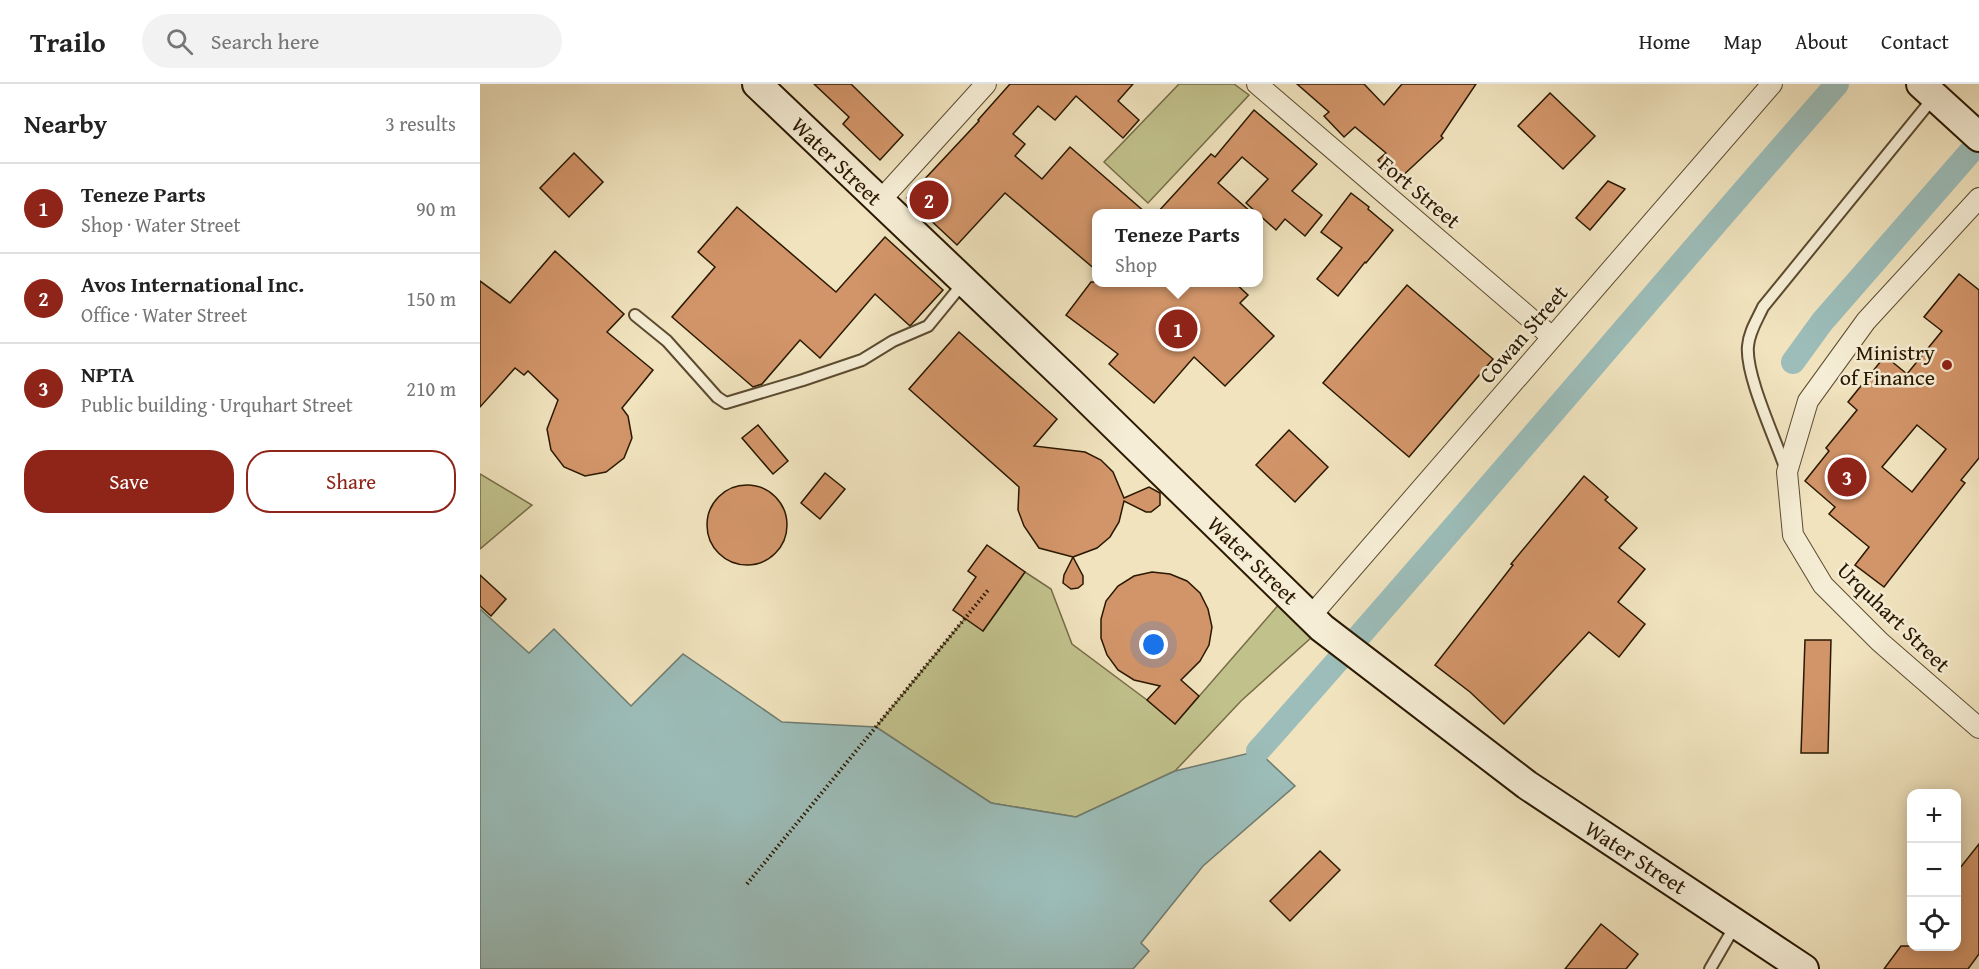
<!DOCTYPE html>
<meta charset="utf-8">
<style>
:root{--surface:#fff;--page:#f2f2f2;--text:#222;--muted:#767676;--line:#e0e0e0;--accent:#8f2418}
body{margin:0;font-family:"Gentium Book Plus",serif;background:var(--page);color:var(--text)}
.controls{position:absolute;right:18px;bottom:18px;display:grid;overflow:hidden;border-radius:12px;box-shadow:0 3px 15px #0003}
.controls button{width:54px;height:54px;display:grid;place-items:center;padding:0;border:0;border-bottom:2px solid var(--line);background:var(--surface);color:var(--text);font:30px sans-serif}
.you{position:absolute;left:674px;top:561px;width:21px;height:21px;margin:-15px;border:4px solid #fff;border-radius:50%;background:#1a73e8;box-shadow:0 0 0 9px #1a73e833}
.badge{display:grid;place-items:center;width:39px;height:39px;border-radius:50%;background:var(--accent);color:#fff;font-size:20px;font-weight:700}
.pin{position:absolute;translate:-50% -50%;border:3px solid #fff;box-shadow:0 2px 6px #0006}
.popup{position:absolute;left:612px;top:125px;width:171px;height:78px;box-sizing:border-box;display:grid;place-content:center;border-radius:12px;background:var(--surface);filter:drop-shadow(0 2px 4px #0005);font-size:20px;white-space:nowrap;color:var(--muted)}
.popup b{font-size:22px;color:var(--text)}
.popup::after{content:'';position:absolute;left:50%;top:100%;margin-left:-12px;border:12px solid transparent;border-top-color:var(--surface)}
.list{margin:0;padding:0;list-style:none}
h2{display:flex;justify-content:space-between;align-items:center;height:78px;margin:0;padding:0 24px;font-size:26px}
h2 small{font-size:20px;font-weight:400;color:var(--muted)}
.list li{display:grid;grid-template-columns:39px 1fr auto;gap:18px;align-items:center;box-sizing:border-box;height:90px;padding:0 24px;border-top:2px solid var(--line)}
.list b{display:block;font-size:22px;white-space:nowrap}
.list p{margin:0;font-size:20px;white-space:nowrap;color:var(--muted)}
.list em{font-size:20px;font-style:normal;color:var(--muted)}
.actions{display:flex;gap:12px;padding:18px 24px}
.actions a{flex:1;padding:14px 0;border:2px solid var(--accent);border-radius:24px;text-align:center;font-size:21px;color:var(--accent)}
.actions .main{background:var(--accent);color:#fff}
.icon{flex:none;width:33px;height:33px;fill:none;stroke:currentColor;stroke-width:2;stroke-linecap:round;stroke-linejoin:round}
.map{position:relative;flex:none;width:1499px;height:885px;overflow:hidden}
header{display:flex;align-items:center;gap:36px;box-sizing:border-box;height:84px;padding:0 30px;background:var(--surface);border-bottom:2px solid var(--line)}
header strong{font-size:28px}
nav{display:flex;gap:33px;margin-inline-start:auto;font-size:21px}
.search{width:420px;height:54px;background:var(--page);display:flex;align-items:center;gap:15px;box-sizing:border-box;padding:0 21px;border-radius:33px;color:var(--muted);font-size:22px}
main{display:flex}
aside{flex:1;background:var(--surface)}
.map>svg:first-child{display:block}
.green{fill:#c1c18c;stroke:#766c46;stroke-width:1.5}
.water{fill:#9cbdb9;stroke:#6e7b6f;stroke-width:1.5}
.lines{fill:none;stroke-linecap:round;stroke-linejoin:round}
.canal{stroke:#9cbdb9;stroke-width:24}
.building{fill:#d29569;stroke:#2a1801;stroke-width:1.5;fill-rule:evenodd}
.lane-casing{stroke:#5c4b30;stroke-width:14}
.street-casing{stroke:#5c4b30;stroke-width:22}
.secondary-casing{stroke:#2a1801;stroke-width:32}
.path{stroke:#2a1801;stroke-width:4;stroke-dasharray:1.5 3;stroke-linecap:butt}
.lane{stroke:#f5edd5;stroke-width:10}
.street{stroke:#f5edd5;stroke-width:20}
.secondary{stroke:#f5edd5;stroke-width:28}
.poi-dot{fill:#8f2418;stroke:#f5edd5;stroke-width:2}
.labels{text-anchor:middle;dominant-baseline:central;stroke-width:5;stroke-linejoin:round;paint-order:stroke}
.street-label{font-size:22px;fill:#2a1801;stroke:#f5edd5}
.poi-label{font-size:22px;fill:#2a1801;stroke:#f5edd5;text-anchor:end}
</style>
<header>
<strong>Trailo</strong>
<div class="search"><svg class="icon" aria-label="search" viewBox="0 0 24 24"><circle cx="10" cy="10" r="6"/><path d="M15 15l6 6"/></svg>Search here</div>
<nav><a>Home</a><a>Map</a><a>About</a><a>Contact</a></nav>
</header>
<main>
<aside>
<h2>Nearby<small>3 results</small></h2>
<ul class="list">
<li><span class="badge">1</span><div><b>Teneze Parts</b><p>Shop · Water Street</p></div><em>90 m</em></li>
<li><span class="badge">2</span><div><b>Avos International Inc.</b><p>Office · Water Street</p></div><em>150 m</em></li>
<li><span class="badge">3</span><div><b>NPTA</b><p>Public building · Urquhart Street</p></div><em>210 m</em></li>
</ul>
<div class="actions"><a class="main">Save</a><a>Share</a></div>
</aside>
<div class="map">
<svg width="1499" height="885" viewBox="0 0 1499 885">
<rect width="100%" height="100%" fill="#f0e3be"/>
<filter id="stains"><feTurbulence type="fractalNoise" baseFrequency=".00333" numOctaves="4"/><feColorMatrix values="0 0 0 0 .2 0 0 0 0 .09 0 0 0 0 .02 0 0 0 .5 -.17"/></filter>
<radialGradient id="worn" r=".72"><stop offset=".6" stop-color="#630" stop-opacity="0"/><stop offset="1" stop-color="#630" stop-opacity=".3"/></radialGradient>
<g class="green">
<path d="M699,0h55l15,11 -101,108 -44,-41z"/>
<path d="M0,390l52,31 -52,44z"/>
<path d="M545,488l26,17 21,55 75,56 28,24 113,-130 34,34 -81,73 -66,70 -99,46 -85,-14 -115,-76 91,-111 16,15z"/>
</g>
<path class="water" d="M0,525l49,44 25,-24 77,77 52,-52 99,68 94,5 115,76 85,14 99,-46 83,-20 37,35 -92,80 -62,77 8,8 -16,18h-653z"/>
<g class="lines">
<g class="canal">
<path d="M1313,278l29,-40 157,-180"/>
<path d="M778,667c196,-220 385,-446 579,-667"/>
</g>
</g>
<g class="building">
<path d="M334,0h37l52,51 -23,25 -37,-36 6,-7z"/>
<path d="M530,0h123l-15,17 21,19 -16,18 -47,-42 -21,24 -17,-14 -25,28 12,10 -10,12 27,23 28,-32 76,66h-49v58l-92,-78 -48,52 -50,-47 72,-77 -1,-1z"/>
<path d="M817,0h67l20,21 18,-21h74l-35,52 2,2 -46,43 -19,-21 8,-7 -31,-26 -11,10 -20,-21 5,-4z"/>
<path d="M1070,9l45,43 -32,33 -45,-43z"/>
<path d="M774,26l63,54 -25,27 30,24 -17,21 -20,-17 -9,11 -30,-27 22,-24 -26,-22 -24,26 34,30h-95l54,-59 4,3z"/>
<path d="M94,69l29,29 -34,35 -29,-29z"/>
<path d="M1128,97l17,8 -35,41 -14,-12z"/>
<path d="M871,109l18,14 -1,2 25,21 -27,33 -1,-1 -27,34 -21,-17 25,-31 -21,-16z"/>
<path d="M257,123l99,85 49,-55 58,53 -33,36 -35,-32 -55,64 -20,-18 -38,44 -9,3 -81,-70 43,-50 -17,-15z"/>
<path d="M75,167l69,63 -17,18 46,38 -31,38 6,8 4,22 -8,20 -18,14 -21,4 -21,-9 -13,-17 -4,-21 11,-29 -30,-29 -4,4 -9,-7 -35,39v-126l30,22z"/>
<path d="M1479,190l20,16v168l-18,22 4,3 -81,104 -29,-22 14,-18 -40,-33 6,-7 -30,-26 24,-30 -3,-3 31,-38 -9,-8 37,-46 22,18 35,-43 -18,-14zM1437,341l29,24 -34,43 -30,-25z"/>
<path d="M611,198h143l14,13 -8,8 34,33 -49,50 -31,-29 -40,46 -45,-39 9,-10 -52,-39z"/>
<path d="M927,201l86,74 -84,98 -86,-74z"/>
<path d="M479,248l98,87 -23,27 51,6 16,8 12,12 11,26 25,-11 11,6v12l-9,7h-5l-22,-11 -5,21 -9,15 -13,11 -24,9 10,19v8l-5,4 -7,1 -8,-6 1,-8 9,-18 -34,-9 -15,-22 -6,-16 1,-23 -110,-98z"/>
<path d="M278,341l30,36 -15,13 -31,-36z"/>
<path d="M809,346l39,37 -33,35 -39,-37z"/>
<path d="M345,389l20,16 -25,30 -19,-16z"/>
<path d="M1104,392l24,21 -3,3 32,28 -18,20 26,21 -27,33 27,22 -26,33 -30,-25 -85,92 -34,-32 -35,-27 78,-100 -2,-1z"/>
<circle cx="267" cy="441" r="40"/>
<path d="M507,461l38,27 -42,59 -30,-21 23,-33 -8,-6z"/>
<path d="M672,488l18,2 17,7 13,12 8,16 4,18 -3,18 -9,16 -19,19 18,16 -24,28 -28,-24 13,-14 -26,-6 -16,-10 -11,-15 -6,-17v-19l5,-18 12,-15 16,-10z"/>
<path d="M0,491l26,24 -15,17 -11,-10z"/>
<path d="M1325,556h26l-3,113h-27z"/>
<path d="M1499,760v110l-11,15h-84l17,-23h55v-73z"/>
<path d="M840,767l20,19 -50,51 -20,-20z"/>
<path d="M1121,840l37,30 -12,15h-61z"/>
</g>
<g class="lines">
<g class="lane-casing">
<g id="lane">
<path d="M155,231l32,26 50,56 9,6 77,-23 59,-20 31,-19 35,-15 36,-44"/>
<path d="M1306,386c-10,-30 -41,-95 -38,-124 1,-14 9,-26 15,-39l171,-210"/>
<path d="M1230,885l26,-45"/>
</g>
</g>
<g class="street-casing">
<g id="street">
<path d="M777,0l295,253"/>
<path d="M1499,114l-113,123 -58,80 -21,71 6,63 30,50 57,57 99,86"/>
<path d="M399,118l107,-118"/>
<path d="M830,533l462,-533"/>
</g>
</g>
<g class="secondary-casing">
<g id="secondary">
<path d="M277,0l313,298 252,246 205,157 277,184"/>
<path d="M1441,0l58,53"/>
</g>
</g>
<path class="path" d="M267,800l242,-295"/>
<use href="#lane" class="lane"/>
<use href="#street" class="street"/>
<use href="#secondary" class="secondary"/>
</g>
<circle class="poi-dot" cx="1467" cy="281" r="6"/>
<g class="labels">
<g class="street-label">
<text transform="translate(357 77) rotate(44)">Water Street</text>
<text transform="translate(940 108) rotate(40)">Fort Street</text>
<text transform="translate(1043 250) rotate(-49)">Cowan Street</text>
<text transform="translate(773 476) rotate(44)">Water Street</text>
<text transform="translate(1414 533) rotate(44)">Urquhart Street</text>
<text transform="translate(1156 773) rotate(33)">Water Street</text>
</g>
<g class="poi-label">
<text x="1455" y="268">Ministry<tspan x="1455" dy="25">of Finance</tspan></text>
</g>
</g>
<rect width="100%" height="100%" filter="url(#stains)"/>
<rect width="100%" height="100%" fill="url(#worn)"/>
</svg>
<div class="controls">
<button>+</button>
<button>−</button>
<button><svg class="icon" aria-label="locate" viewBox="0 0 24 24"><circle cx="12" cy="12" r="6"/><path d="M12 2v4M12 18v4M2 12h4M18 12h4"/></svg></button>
</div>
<div class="you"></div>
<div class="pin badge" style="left:698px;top:245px">1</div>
<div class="popup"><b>Teneze Parts</b>Shop</div>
<div class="pin badge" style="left:449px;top:116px">2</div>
<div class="pin badge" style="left:1367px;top:393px">3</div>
</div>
</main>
